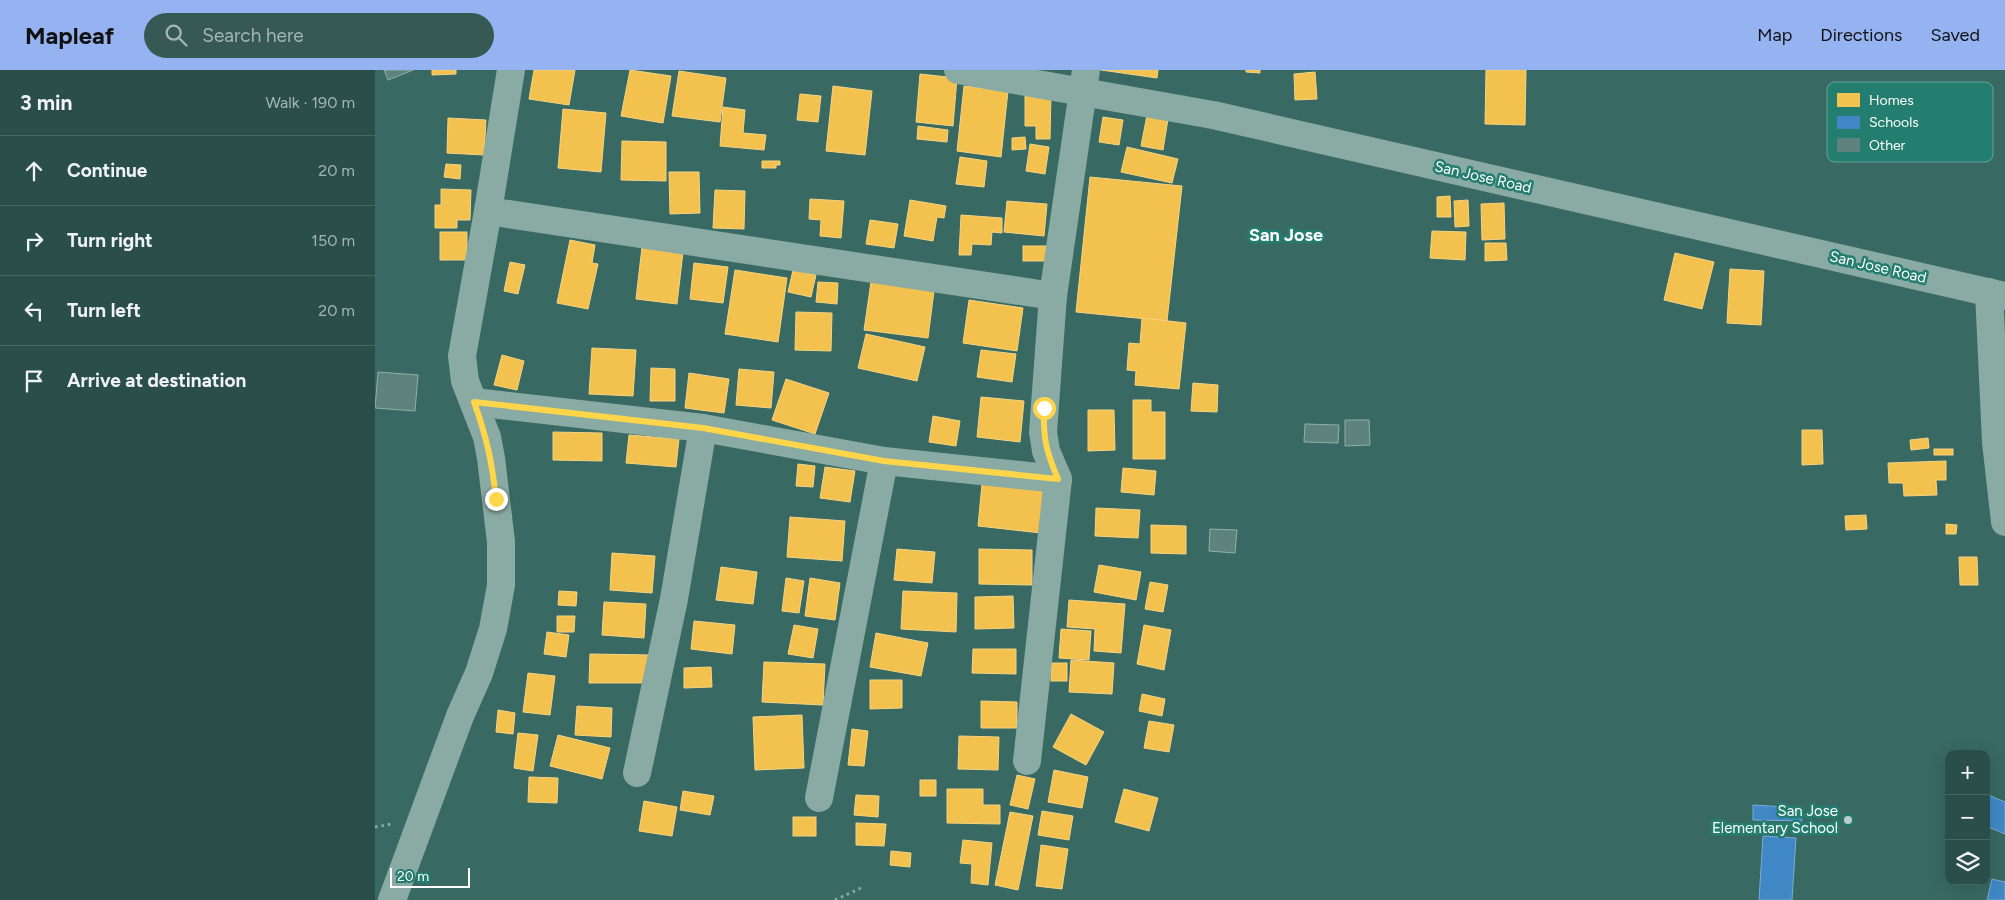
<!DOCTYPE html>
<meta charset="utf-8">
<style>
:root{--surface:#2a4f4a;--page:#365954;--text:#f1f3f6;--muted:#a5b5b5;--line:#466662;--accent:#95b2f1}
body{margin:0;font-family:Figtree,sans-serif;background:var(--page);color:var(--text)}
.controls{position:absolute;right:15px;bottom:15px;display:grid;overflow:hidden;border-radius:10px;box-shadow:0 5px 20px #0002}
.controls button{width:45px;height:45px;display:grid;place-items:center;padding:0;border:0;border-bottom:1px solid var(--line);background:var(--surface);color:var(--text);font:25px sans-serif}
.scale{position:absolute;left:15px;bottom:12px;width:80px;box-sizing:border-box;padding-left:5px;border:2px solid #fff;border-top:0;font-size:14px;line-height:18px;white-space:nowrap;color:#fff;-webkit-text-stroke:4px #237e70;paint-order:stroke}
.stop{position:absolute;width:15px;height:15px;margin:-11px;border:4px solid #ffd54a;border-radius:50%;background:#fff}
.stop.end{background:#ffd54a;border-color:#fff;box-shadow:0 1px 5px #0008}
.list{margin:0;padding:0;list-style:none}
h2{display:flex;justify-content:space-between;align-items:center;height:65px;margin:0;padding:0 20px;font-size:21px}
h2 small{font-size:16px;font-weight:400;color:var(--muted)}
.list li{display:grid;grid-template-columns:32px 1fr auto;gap:15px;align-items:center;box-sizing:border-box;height:70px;padding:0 20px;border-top:1px solid var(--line)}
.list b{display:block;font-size:19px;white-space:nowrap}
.list em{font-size:16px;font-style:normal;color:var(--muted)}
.icon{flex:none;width:28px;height:28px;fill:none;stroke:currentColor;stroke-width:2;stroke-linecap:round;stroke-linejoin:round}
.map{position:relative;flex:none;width:1630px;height:830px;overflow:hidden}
header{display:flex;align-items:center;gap:30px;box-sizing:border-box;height:70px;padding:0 25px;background:var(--accent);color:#111}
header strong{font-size:24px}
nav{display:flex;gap:28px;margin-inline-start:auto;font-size:18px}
.search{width:350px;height:45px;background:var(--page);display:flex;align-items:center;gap:12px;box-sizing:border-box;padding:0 18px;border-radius:28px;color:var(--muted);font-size:19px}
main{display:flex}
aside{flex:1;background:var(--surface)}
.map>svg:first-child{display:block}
.homes{fill:#f2c14e;stroke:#f6d483}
.schools{fill:#3f88c5;stroke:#79acd6}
.building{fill:#5e837d;stroke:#91afaa}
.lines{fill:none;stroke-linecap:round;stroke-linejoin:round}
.path{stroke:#8aaaa4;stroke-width:3;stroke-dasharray:2.5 4;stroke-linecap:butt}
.minor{stroke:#8aaaa4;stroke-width:28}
.route{stroke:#ffd54a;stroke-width:6}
.poi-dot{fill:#b9cac8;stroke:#237e70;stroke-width:2}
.labels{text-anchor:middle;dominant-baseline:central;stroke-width:5;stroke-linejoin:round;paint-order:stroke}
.street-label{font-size:15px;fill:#fff;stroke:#237e70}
.poi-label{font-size:15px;fill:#fff;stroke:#237e70;text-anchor:end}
.quarter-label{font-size:18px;font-weight:bold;fill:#fff;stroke:#237e70}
.key{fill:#237e70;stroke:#65a59b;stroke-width:1}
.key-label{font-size:14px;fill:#fff}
</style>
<header>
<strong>Mapleaf</strong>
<div class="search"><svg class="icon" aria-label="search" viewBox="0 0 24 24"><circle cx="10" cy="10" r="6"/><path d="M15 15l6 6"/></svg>Search here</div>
<nav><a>Map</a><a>Directions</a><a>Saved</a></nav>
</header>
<main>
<aside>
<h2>3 min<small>Walk · 190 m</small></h2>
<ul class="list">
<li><svg class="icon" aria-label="ahead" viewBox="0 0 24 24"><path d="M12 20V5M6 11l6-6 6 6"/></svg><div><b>Continue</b></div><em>20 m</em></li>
<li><svg class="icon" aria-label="right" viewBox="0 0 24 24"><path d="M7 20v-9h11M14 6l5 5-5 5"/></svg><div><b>Turn right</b></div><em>150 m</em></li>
<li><svg class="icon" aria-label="left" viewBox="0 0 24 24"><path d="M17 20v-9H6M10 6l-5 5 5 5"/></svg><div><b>Turn left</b></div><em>20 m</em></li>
<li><svg class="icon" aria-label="arrive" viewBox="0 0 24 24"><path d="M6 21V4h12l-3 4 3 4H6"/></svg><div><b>Arrive at destination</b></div></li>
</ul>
</aside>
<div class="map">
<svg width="1630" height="830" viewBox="0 0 1630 830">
<rect width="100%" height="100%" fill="#386962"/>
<g class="homes">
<path d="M57,0h24v4l-24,1z"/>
<path d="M159,0h41l-6,35 -40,-6z"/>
<path d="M255,0l41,6 -8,47 -42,-7z"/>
<path d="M726,0h57l-1,8z"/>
<path d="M871,0h14v3l-14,-1z"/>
<path d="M1111,0h40l-1,55 -40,-1z"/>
<path d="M304,1l47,7 -6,44 -48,-6z"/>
<path d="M940,2l2,27 -22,1 -1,-26z"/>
<path d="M545,4l37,4 -4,48 -37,-4z"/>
<path d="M458,16l39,5 -7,64 -39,-4z"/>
<path d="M589,16l44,5 -7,66 -44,-6z"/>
<path d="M425,24l21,2 -3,26 -21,-2z"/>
<path d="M650,25h26l-1,44h-14v-13h-11z"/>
<path d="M348,37l22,3 -2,23 23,2 -2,15 -44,-4z"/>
<path d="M188,39l43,4 -5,59 -43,-4z"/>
<path d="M772,45l21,4 -5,31 -22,-4z"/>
<path d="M728,47l20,3 -4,25 -20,-3z"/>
<path d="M73,48l38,2 -2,35 -37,-2z"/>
<path d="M543,56l30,4 -1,12 -30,-3z"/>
<path d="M650,67l1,12 -14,1v-12z"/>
<path d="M247,71l44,1v39l-45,-1z"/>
<path d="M655,74l19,3 -4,27 -19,-3z"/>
<path d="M752,77l51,12 -6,24 -51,-11z"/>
<path d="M585,87l27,4 -3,26 -28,-3z"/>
<path d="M387,91h18v4h-4v3h-14z"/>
<path d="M71,94l15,1 -1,14 -16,-2z"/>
<path d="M294,102h30l1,41 -30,1z"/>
<path d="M715,107l92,9 -15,135 -91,-9z"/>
<path d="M66,119l30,1 -1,30h-13v8h-22v-23h6z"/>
<path d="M340,120l30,1 -1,38 -31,-1z"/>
<path d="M1075,126l1,21h-14v-20z"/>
<path d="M435,129l34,2 -3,37 -21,-2 1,-16 -12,-1z"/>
<path d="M535,130l36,6 -2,12 -7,-1 -4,24 -29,-5z"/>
<path d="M1093,130l1,26 -14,1 -1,-26z"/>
<path d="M632,131l40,3 -3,32 -40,-4z"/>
<path d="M1129,133l1,36 -23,1 -1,-36z"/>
<path d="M586,145l41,3v15l-10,-1 -1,13 -19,-1 -1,11h-12z"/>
<path d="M495,150l28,4 -4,24 -28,-4z"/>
<path d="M1057,161l34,1 -1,28 -35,-2z"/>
<rect x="65" y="162" width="27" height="28"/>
<path d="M195,170l25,5 -3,18 6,1 -10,45 -31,-6z"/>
<path d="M1110,173h21l1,17 -22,1z"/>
<rect x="648" y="176" width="23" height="15"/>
<path d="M267,177l41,5 -6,52 -41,-5z"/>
<path d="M1300,183l39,9 -12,47 -38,-9z"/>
<path d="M135,192l15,3 -7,29 -14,-3z"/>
<path d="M319,193l34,4 -5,36 -33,-4z"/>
<path d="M1355,199l34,2 -3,54 -34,-2z"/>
<path d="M360,200l52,8 -9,64 -53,-8z"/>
<path d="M418,200l23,5 -5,22 -23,-5z"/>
<path d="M443,212l20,1 -1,21 -21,-2z"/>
<path d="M496,212l63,9 -6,47 -64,-8z"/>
<path d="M594,230l54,8 -6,43 -54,-8z"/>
<path d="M421,242l36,1 -1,38 -36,-1z"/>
<path d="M767,248l44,5 -7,66 -44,-4 1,-14 -9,-1 2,-27 11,1z"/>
<path d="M491,264l59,13 -8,34 -59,-13z"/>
<path d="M217,278l44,2 -3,46 -44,-2z"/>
<path d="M606,280l35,4 -4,28 -35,-5z"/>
<path d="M127,285l22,6 -7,29 -23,-5z"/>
<path d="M276,298l24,1v32h-25z"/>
<path d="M364,299l35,3 -3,36 -35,-3z"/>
<path d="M314,303l40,6 -5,34 -39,-5z"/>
<path d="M411,309l43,14 -14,41 -43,-14z"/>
<path d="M818,313l25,2 -1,27 -26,-1z"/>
<path d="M606,327l43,4 -4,41 -43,-5z"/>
<path d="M758,330h18v12h14v47h-32z"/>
<path d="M713,340h26l1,40 -27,1z"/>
<path d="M558,346l27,5 -4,25 -27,-4z"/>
<path d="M1427,360h20l1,34 -21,1z"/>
<path d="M178,362l49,1v28l-49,-1z"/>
<path d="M254,365l50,4 -3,28 -50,-4z"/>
<path d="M1553,368l1,10 -18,2 -1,-10z"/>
<rect x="1559" y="379" width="19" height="6"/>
<path d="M1571,391v19h-10l1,15 -33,1 -1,-13h-14l-1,-20z"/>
<path d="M423,394l17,2 -2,21 -17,-1z"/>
<path d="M450,397l30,4 -5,31 -30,-4z"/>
<path d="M748,398l33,3 -2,24 -33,-3z"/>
<path d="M607,414l63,7 -4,42 -63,-7z"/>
<path d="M721,438l44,2 -2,28 -43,-2z"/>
<path d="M1491,445l1,14 -21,1 -1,-14z"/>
<path d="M415,447l55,4 -3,40 -55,-4z"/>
<path d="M1571,454l11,1 -1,9h-10z"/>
<path d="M776,455l35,1v28l-35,-1z"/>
<path d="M522,479l38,3 -3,31 -38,-3z"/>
<path d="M604,479l53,1v35l-53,-1z"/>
<path d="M237,483l43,3 -3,37 -42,-3z"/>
<path d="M1584,487h18l1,28h-18z"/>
<path d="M724,495l42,7 -5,28 -42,-8z"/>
<path d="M346,497l36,5 -4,32 -37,-4z"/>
<path d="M411,508l18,3 -5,32 -17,-2z"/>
<path d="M435,508l30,5 -5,37 -30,-4z"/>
<path d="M775,512l18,3 -5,27 -18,-3z"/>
<path d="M184,521l18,1 -1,14 -18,-1z"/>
<path d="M528,521l54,2 -1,39 -55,-3z"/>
<path d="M638,526l1,32 -39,1v-32z"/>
<path d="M694,530l56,4 -4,49 -27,-2 1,-22 -28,-2z"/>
<path d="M229,532l42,2 -2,34 -42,-3z"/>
<path d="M182,546h18l-1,16h-17z"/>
<path d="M319,551l41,4 -3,29 -41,-5z"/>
<path d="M419,555l24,4 -5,29 -25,-4z"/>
<path d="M769,555l27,5 -7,40 -27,-6z"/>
<path d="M686,559l30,2 -2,29 -30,-2z"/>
<path d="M172,562l22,3 -3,22 -22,-3z"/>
<path d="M501,563l52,10 -7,33 -51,-9z"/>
<path d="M598,579h43v25l-44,-1z"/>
<path d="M215,584l62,1v28h-63z"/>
<path d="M696,590l43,3 -2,31 -43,-2z"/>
<path d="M389,592l61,2 -2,41 -61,-3z"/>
<rect x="676" y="593" width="16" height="18"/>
<path d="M336,597l1,20 -28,1v-20z"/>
<path d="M153,603l27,3 -5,39 -27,-3z"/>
<path d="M495,610h32v28l-32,1z"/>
<path d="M767,624l23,5 -3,17 -23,-5z"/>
<path d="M606,631l36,1v26h-36z"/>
<path d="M202,636l35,2 -1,29 -36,-2z"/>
<path d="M123,640l17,3 -2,21 -17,-2z"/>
<path d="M696,644l33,18 -18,33 -33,-18z"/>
<path d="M427,645l2,53 -49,2 -2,-53z"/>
<path d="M774,651l25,4 -5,27 -25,-4z"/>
<path d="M477,659l16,2 -4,35 -16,-1z"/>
<path d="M143,663l20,2 -5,36 -19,-3z"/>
<path d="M183,665l52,13 -8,31 -52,-13z"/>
<path d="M584,666l40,1 -1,33 -40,-1z"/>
<path d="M679,700l34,7 -6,31 -34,-6z"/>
<path d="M642,705l18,4 -7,30 -18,-4z"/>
<path d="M154,707l29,1 -1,25 -29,-1z"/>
<rect x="545" y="710" width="16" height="16"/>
<path d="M572,719h36v16h17v19l-53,-1z"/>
<path d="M749,719l34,9 -9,33 -34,-9z"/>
<path d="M308,721l31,5 -4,19 -30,-5z"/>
<path d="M481,725l23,1 -1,21 -24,-2z"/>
<path d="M269,731l33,6 -5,29 -33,-5z"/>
<path d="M667,741l31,5 -4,24 -31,-5z"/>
<path d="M635,742l23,4 -15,74 -23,-5z"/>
<rect x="418" y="747" width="23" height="19"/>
<path d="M481,753l30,1 -2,22 -28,-1z"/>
<path d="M588,770l29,3 -4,42 -17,-2 1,-19 -12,-1z"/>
<path d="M666,775l27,4 -6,40 -26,-3z"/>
<path d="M516,781l20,2 -1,14 -20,-2z"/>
</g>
<g class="schools">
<path d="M1611,724l19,8v32l-19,-8z"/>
<path d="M1378,735l49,3v13l-49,-1z"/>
<path d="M1388,766l33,2 -4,62h-33z"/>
<path d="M1617,809l13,3v18h-18z"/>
</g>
<g class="building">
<path d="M9,0h29l-25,10z"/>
<path d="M3,302l40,3 -3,36 -40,-3z"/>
<path d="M970,350h24l1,25 -25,1z"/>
<path d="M930,354l34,1 -1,18 -34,-1z"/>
<path d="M835,459l27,1 -2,23 -26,-2z"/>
</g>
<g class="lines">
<g class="path">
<path d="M0,757l17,-3"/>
<path d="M460,830l26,-12"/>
</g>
<g class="minor">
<path d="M583,0l255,45 792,181"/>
<path d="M113,141l565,85"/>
<path d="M1614,222l7,150 9,80"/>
<path d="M99,332l229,26 181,33 174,18"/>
<path d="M652,691l31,-282 -12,-28 -3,-19 10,-136 33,-226"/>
<path d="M262,703l37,-174 29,-171"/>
<path d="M444,728l65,-337"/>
<path d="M17,830l68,-184 19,-43 14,-44 8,-44v-43l-10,-84 -4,-21 -22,-56 -3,-25 26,-145 23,-141"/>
</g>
</g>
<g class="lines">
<path class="route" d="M121,429c-4,-37 -9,-61 -22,-97l229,26 181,33 174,18c-12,-28 -15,-41 -14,-71"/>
</g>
<circle class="poi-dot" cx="1473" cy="750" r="5"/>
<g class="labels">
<g class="street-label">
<text transform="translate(1108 107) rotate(13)">San Jose Road</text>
<text transform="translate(1503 197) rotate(13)">San Jose Road</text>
</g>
<g class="poi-label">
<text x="1463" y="741">San Jose<tspan x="1463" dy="17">Elementary School</tspan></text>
</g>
<g class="quarter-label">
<text x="911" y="165">San Jose</text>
</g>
</g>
<rect x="1452" y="12" width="166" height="80" rx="8" class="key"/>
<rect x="1462" y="23" width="23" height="14" fill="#f2c14e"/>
<rect x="1462" y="46" width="23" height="13" fill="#3f88c5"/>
<rect x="1462" y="68" width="23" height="14" fill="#5e837d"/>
<g class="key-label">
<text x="1494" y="35">Homes</text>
<text x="1494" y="57">Schools</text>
<text x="1494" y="80">Other</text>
</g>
</svg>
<div class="controls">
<button>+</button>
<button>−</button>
<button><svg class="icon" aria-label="layers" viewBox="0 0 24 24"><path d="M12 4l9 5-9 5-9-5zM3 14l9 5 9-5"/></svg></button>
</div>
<div class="scale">20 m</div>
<div class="stop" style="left:669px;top:338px"></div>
<div class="stop end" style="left:121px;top:429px"></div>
</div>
</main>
